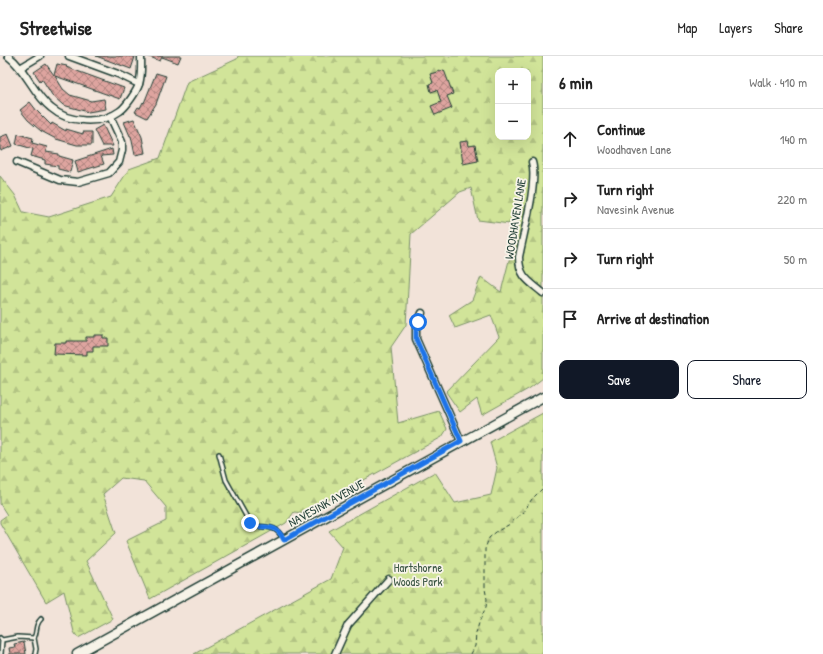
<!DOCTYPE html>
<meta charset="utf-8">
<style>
:root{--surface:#fff;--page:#f6f6f6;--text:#222;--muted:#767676;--line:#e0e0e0;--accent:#111827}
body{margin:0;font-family:"Patrick Hand",sans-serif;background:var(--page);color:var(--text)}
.controls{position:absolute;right:12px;top:12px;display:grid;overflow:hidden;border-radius:8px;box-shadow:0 4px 16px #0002}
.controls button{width:36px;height:36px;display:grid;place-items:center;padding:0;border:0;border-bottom:1px solid var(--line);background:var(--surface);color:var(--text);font:20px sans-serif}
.stop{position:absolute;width:12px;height:12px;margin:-9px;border:3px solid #1a73e8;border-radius:50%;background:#fff}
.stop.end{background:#1a73e8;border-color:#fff;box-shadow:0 1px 4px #0008}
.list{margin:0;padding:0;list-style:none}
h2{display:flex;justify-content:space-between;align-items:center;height:52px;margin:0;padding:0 16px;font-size:17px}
h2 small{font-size:13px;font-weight:400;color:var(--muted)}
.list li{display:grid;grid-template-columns:26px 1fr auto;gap:12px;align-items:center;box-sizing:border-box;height:60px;padding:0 16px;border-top:1px solid var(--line)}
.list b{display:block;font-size:15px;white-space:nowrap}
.list p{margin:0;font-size:13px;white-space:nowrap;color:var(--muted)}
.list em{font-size:13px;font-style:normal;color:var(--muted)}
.actions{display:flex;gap:8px;padding:12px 16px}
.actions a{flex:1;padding:9px 0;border:1px solid var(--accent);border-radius:8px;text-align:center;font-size:14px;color:var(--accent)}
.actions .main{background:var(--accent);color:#fff}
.icon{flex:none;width:22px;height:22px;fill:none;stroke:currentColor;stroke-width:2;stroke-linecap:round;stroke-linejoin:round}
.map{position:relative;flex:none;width:543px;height:598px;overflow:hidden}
header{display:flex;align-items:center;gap:24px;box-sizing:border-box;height:56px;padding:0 20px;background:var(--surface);border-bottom:1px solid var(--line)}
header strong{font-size:19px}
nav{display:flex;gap:22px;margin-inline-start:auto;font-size:14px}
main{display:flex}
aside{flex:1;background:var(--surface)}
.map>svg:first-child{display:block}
.forest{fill:url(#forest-firs);stroke:#789066;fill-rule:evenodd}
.building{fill:url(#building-cross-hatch);stroke:#1f3d34}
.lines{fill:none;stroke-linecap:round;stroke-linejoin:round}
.lane-casing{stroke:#1f3d34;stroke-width:6}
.street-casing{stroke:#1f3d34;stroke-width:9}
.secondary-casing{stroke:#1f3d34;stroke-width:11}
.path{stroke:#1f3d34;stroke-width:1;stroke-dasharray:4 3;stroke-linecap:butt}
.lane{stroke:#f7f3e8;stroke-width:3}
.street{stroke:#f7f3e8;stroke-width:6}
.secondary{stroke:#f7f3e8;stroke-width:8}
.route{stroke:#1a73e8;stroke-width:5}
.labels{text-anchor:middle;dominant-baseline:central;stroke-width:3.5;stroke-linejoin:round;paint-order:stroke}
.street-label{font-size:12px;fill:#1f3d34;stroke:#f7f3e8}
.park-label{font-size:12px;fill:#3a5643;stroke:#f7f3e8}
</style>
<header>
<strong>Streetwise</strong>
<nav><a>Map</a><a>Layers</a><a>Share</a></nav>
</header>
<main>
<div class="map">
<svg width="543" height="598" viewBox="0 0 543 598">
<defs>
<pattern id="forest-firs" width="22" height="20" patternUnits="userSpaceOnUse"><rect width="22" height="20" fill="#d1e499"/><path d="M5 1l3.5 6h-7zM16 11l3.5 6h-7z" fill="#b3c484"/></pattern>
<pattern id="building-cross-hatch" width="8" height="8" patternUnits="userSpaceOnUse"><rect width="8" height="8" fill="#dea49f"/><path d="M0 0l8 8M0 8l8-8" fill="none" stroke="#b38782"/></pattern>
</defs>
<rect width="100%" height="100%" fill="#f2e3d9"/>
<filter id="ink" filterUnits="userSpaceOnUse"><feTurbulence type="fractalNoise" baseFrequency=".025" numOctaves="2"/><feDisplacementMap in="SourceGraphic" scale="8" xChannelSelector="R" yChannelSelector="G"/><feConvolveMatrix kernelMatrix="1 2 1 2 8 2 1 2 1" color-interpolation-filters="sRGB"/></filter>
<g filter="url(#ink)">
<g class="forest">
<path d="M238,0h305v322l-13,10 -48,27 -5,-16 -17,13 -14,-20 53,-55 -8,-22 -36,13 -6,-13 23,-15 9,-23 20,15 17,-67 -40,-5 -7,-32 -11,4 -49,42 -5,91 -15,22 7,76 41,-12 8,18 -5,8 -138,76 -10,-1 -8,11 -136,76 -24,-58 40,-20v-14l-22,-26 -23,-3 -18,16 13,39 -30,28 27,58 -35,19 -4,-6 -10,-41 -18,11 -46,-79v-3l7,-5 -7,-11v-328l15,19 8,17 26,5 62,-20 18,-28 31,-11 27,-76 50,-23zM498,15h30v66h-30z"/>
<path d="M543,357v241h-349l137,-75 12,-32 -14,-16 106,-59 20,31 36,-8 6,-27 -7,-26z"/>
</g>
<g class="building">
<path d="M96,0h34l5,1 -4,12z"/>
<path d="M147,0h34l-3,7 -16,-6 -2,4z"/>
<path d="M46,8l8,11 3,-11 10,2 -1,1 58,21 -4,11 -65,-23 8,13 7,6 21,6 13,-2 2,10 -18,3 -25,-7 -11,-10 -10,-16 -2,2 -6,-9z"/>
<path d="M444,14l9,24 -6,2 5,12 -17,7 -4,-9 10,-4 -4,-12 -6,2 -2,-8 4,-1 -3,-9z"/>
<path d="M156,17l10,3 -10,28 -9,14 -12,-6 3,-5 2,1 3,-6 1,1z"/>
<path d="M30,46l7,9 14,14 1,-2 14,8v-2l17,5v-2h9v13h-15l-21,-6 -15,-8 -13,-11 -8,-10z"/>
<path d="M134,63l8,18 3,16 -10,2 -4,-19h-1l-6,-14z"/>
<path d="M103,69l10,21h-11l-8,-16z"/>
<path d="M8,78l5,12 -12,5 -1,-3v-11z"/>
<path d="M18,78l15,4 -1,5 15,4 -1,5 13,2v2l14,4 -3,12 -12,-3v-3l-13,-2v-4l-14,-4 2,-7 -17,-5z"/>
<path d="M468,85l1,5 6,-1 3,16 -15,3 -3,-22z"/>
<path d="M112,93l1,6 -12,1 3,8 -26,8 -3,-11z"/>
<path d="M94,279h9v3h5v8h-15v5h-6v4l-33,-1 1,-11h11v-2h20v-4h8z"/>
<path d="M24,586l2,12h-16l-1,-6 6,-1 -1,-3z"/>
</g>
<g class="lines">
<g class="lane-casing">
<g id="lane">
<path d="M219,398l7,26 24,43 3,3c13,2 23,-2 30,13"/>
<path d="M0,582l2,2 -1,14"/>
<path d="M34,582l2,11 -1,5"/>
<path d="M2,584l16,-3 16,1c4,-7 0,-12 7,-19"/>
</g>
</g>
<g class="street-casing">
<g id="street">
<path d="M8,0c18,13 25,38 43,52 17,15 50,17 69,3 6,-4 17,-20 19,-27 3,-9 2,-19 2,-28"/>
<path d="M69,0l49,18 21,10"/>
<path d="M20,12l20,-12"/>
<path d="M17,106l43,18 18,2 31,-9 10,-11 3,-12v-8l-12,-26"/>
<path d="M532,106c6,20 -9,73 -13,95 0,20 10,24 24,36"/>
<path d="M422,257l-6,15v11l45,102"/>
<path d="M335,598l13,-29 41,-46"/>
</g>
</g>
<g class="secondary-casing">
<path id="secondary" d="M77,598l466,-257"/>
</g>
<path class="path" d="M471,598l4,-8 1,-13 4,-13 6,-13 1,-8 -2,-10v-40l4,-11 7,-6 14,-8 13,-12 9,-13 11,-11"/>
<use href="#lane" class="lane"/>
<use href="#street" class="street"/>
<use href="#secondary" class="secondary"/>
</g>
</g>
<g class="lines" filter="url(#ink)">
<path class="route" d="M250,467l3,3c15,2 23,-2 31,14l177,-99 -45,-102v-11l2,-6"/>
</g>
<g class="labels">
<g class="street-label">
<text transform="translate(515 163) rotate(-81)">WOODHAVEN LANE</text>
<text transform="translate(326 447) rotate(-29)">NAVESINK AVENUE</text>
</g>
<g class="park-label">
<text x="418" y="511">Hartshorne<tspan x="418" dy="14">Woods Park</tspan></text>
</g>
</g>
</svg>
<div class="controls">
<button>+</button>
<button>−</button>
</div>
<div class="stop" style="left:418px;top:266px"></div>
<div class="stop end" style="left:250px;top:467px"></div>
</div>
<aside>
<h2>6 min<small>Walk · 410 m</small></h2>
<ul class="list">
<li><svg class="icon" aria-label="ahead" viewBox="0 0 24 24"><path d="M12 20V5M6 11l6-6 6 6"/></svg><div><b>Continue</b><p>Woodhaven Lane</p></div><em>140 m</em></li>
<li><svg class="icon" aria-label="right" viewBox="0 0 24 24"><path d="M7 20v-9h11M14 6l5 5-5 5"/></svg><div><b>Turn right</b><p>Navesink Avenue</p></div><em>220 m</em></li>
<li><svg class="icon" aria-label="right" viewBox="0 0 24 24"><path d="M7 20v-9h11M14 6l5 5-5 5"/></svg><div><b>Turn right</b></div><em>50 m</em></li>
<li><svg class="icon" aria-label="arrive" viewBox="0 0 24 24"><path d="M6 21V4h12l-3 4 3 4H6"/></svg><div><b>Arrive at destination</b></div></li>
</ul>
<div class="actions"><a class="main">Save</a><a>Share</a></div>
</aside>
</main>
